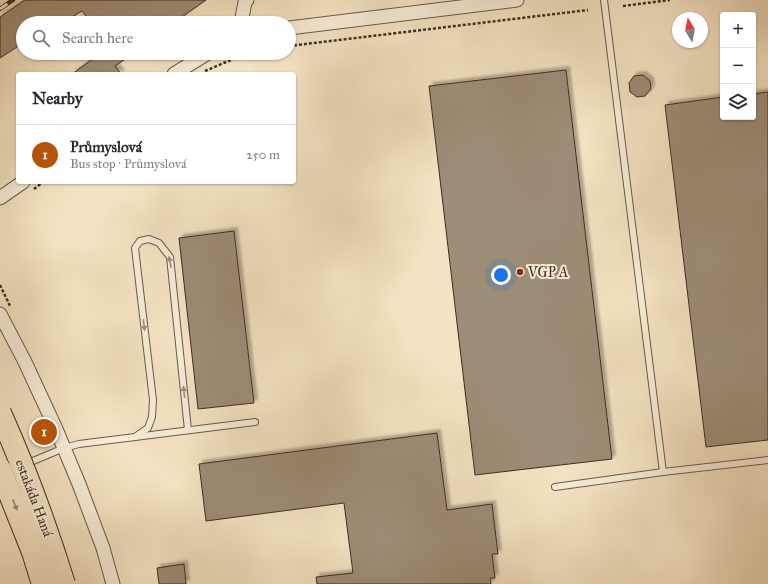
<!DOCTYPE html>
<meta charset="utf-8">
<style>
:root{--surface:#fff;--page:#f2f2f3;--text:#2b2b33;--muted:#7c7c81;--line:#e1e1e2;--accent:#b45309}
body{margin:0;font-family:"IM FELL Great Primer",serif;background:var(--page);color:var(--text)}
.controls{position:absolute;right:12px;top:12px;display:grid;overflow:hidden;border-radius:4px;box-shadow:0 1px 3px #0004}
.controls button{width:36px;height:36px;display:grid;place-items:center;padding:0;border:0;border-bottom:1px solid var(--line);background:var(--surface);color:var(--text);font:20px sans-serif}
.compass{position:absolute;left:672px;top:12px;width:36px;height:36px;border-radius:50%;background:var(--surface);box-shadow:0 1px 3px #0004;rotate:350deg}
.you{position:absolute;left:501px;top:275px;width:14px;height:14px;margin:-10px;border:3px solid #fff;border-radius:50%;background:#1a73e8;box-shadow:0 0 0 6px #1a73e833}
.badge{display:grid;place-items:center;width:26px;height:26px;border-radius:50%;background:var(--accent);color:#fff;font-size:13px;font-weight:700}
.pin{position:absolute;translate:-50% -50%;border:2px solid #fff;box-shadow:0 1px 4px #0006}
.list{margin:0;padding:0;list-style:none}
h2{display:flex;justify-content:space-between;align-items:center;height:52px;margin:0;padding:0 16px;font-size:17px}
h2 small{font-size:13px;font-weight:400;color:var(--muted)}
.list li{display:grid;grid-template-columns:26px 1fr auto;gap:12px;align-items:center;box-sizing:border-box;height:60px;padding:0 16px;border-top:1px solid var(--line)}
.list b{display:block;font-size:15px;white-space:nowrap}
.list p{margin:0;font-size:13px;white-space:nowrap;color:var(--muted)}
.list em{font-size:13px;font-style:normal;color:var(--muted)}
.icon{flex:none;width:22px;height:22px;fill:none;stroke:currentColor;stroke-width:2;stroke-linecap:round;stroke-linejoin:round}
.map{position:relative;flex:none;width:768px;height:584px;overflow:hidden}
.search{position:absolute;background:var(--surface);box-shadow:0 1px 3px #0004;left:16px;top:16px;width:280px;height:44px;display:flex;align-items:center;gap:10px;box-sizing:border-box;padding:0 14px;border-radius:22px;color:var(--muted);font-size:15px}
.panel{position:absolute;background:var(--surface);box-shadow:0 1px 3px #0004;left:16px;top:72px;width:280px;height:112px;border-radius:4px}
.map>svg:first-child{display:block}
.building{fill:#9d8c76;stroke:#3e2e23;filter:url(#shadow)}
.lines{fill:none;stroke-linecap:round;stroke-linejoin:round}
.lane-casing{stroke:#6c5b4b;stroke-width:8}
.street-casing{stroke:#6c5b4b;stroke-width:15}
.path{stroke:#3e2e23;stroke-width:2.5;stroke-dasharray:3 2;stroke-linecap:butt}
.lane{stroke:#f8edd8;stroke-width:6}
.street{stroke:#f8edd8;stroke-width:13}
.rail-casing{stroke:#3e2e23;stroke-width:4.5}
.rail{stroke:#f8edd8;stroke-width:3;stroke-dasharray:9;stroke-linecap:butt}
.highway-bridge-casing{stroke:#3e2e23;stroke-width:24;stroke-linecap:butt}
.highway-bridge{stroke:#f4e3c3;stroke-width:22}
.oneway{fill:#9b8e7e}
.oneway2{fill:#998873}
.poi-dot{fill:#8f2418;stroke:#f8edd8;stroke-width:1.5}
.labels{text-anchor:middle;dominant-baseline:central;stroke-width:4;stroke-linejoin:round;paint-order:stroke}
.poi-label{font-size:14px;fill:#3e2e23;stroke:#f8edd8;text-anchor:start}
.street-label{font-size:14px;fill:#3e2e23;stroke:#f8edd8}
</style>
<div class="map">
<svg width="768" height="584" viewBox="0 0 768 584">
<defs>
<filter id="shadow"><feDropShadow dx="3.5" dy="-3.5" stdDeviation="1" flood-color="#0004"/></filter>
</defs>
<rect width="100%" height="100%" fill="#f4e3c3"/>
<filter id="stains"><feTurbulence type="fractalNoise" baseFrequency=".005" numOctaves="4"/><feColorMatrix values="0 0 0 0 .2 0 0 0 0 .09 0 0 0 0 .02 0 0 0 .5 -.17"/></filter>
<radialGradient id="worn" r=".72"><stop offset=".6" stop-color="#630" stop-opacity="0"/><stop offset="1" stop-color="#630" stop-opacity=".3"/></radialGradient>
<g class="building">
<path d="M25,0h181l-24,17 1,1 -7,5h-85l-9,-12 -20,12h-39v20l-23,15v-41z"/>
<path d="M101,53h33l-19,13 6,8h-49z"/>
<path d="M566,70l46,389 -137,16 -46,-389z"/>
<path d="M643,75l7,6 1,8 -6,7 -8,1 -7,-5 -1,-9 5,-7z"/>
<path d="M768,92v348l-62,7 -41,-342 58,-8v20h30v-23z"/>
<path d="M234,231l20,172 -56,6 -19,-171z"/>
<path d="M437,433l10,77 45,-6 6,50h-6l3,24h-5l1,6h-174l-1,-7 37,-4 -9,-70 -138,18 -7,-57z"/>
<path d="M184,564l2,20h-27l-2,-16z"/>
</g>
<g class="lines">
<g class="lane-casing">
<g id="lane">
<path d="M604,0l59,472 105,-12"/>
<path d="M135,437l13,-9 4,-11 1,-17 -18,-152 5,-7 9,-2 10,4 11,14 18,173"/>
<path d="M33,461l31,-13 15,-4 176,-22"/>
<path d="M555,487l108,-15"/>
</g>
</g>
<g class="street-casing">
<g id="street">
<path d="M241,23l4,-21 2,-2"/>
<path d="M289,28l228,-28"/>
<path d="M174,74l34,-21"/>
<path d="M0,198l23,-16"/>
<path d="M0,314l25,48 31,67 23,55 24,64 10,36"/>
</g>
</g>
<g class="path">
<path d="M623,6l47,-6"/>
<path d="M289,46l299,-36"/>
<path d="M205,71l33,-14 15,-4"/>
<path d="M34,189l9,-7"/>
<path d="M0,285l10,21"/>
</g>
<use href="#lane" class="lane"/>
<use href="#street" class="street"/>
<g class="rail-casing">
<path id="rail" d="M0,9l13,-9"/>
</g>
<use href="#rail" class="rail"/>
<g class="highway-bridge-casing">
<g id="highway-bridge">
<path d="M0,413c25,56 46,113 64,171"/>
<path d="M0,469l33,83 10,32"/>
</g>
</g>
<use href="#highway-bridge" class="highway-bridge"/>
</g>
<defs><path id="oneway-solid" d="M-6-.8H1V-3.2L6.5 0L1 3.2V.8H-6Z"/></defs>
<g class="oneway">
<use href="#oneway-solid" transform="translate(170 262) rotate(-101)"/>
<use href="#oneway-solid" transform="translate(144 325) rotate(83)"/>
<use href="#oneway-solid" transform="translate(184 392) rotate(-96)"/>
</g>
<use class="oneway2" href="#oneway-solid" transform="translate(15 505) rotate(69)"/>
<circle class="poi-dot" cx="520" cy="272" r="4"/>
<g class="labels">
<g class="poi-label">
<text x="528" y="272">VGP A</text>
</g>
<g class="street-label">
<text transform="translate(34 498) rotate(69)">estakáda Haná</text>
</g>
</g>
<rect width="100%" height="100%" filter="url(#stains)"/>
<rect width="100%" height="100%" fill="url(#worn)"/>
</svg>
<div class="controls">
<button>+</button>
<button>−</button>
<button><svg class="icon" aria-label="layers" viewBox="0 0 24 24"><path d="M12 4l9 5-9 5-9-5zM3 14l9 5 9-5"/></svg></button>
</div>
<svg class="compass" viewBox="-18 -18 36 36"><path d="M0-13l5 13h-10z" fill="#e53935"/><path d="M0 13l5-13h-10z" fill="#7c7c81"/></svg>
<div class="you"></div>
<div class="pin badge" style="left:44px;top:432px">1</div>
<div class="search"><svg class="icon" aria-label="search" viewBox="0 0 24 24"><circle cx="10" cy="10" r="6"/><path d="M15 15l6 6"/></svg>Search here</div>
<section class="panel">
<h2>Nearby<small></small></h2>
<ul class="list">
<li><span class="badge">1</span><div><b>Průmyslová</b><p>Bus stop · Průmyslová</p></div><em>250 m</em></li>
</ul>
</section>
</div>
